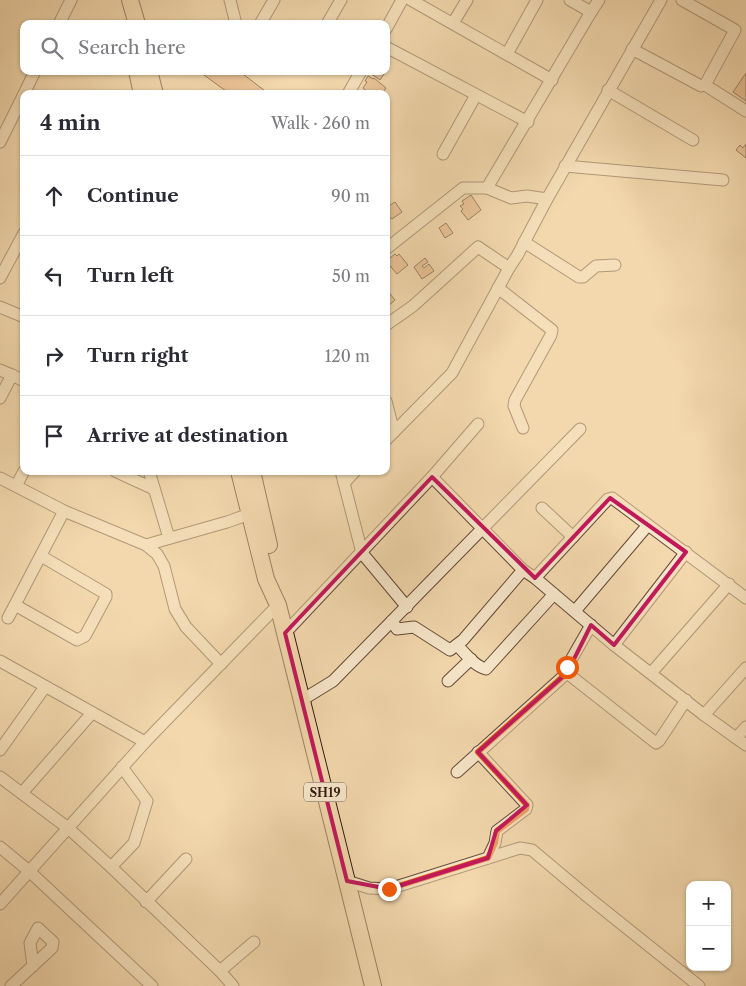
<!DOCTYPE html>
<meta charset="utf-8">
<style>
:root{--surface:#fff;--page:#f2f2f3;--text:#2b2b33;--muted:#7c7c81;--line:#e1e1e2}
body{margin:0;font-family:"Libre Caslon Text",serif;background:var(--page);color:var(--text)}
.controls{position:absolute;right:15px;bottom:15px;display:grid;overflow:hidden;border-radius:10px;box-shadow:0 1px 4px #0004}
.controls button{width:45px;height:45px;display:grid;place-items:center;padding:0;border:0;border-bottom:1px solid var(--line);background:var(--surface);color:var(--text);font:25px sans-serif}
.stop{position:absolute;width:15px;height:15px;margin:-11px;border:4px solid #ea580c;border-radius:50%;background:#fff}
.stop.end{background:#ea580c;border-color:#fff;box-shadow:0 1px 5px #0008}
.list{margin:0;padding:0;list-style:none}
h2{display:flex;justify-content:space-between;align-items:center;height:65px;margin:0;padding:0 20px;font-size:21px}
h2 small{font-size:16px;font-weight:400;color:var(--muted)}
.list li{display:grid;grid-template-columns:32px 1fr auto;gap:15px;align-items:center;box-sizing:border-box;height:80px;padding:0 20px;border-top:1px solid var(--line)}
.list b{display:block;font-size:19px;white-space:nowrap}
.list em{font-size:16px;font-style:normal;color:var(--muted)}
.icon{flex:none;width:28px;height:28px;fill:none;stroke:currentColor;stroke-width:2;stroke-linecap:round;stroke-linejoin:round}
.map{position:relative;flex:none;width:746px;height:986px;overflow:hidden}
.search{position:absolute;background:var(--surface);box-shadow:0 1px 4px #0004;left:20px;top:20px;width:370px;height:55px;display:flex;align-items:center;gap:12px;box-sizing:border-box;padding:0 18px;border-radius:10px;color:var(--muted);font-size:19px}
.panel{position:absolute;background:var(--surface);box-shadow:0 1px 4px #0004;left:20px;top:90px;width:370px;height:385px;border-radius:10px}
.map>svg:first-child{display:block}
.building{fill:#e2ac7f;stroke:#341a10}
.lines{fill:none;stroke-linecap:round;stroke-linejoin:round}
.minor-casing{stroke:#644a37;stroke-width:13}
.primary-casing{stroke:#341a10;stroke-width:18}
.minor{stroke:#f7e6ca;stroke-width:11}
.primary{stroke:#f3d8ad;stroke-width:16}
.route{stroke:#ea580c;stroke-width:6}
.marked{fill:none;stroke:#c2185b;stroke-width:4;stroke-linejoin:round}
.labels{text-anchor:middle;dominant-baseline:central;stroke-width:4;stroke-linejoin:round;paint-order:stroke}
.shield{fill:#f7e6ca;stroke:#6e5748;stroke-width:1}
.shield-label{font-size:12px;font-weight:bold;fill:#341a10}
</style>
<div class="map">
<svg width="746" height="986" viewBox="0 0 746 986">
<rect width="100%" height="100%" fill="#f3d8ad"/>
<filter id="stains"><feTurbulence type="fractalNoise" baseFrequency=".004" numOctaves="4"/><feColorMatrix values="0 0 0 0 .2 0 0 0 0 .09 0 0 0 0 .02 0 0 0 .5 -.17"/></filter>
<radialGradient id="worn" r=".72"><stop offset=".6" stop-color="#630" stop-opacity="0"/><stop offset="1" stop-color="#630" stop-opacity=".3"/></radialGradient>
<g class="building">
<path d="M206,71h33l30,23h-39l-26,-19z"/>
<path d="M371,71h15l-6,9 -10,-7z"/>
<path d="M746,73v28l-13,-9z"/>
<path d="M368,76l5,3 1,-1 12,10 -4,6h-11l-8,-6 4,-6 -2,-1z"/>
<path d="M746,144v14l-10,-8 4,-5 3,3z"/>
<path d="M471,195l10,15 -13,10 -7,-9 2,-2 -3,-3 4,-2 -2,-3z"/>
<path d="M395,202l7,10 -10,7 -6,-5v-6z"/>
<path d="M446,223l7,10 -8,5 -6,-10z"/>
<path d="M395,254l2,2 2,-2 9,11 -11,9 -11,-13z"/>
<path d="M425,258l3,4 -6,4 2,2 5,-4 5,7 -12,8 -8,-12z"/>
<path d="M386,289l9,11 -9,8z"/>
</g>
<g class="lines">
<g class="minor-casing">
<g id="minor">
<path d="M230,0l6,24"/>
<path d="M411,0l141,80"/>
<path d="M570,0l21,12 8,-12"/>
<path d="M453,23l14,-23"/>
<path d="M59,24l12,-24"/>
<path d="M260,24l14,-24"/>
<path d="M327,24l14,-24"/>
<path d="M386,29l16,-29"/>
<path d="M386,47l142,75"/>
<path d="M632,49l69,37 4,-1 30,-55 -53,-30"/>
<path d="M507,54l30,-54"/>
<path d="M705,85l41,26"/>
<path d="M608,90l85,50"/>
<path d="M24,94l11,-23"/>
<path d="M348,94l13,-23"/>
<path d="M0,142l24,-48"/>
<path d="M443,154l33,-59"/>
<path d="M565,166l158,14"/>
<path d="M487,188l104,-176"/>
<path d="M524,242l55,35h4l13,-11 19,-1"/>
<path d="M386,249l77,-61h24l24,10 16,-2 20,3"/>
<path d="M0,278l24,-45"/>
<path d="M498,288l54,42 -1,5 -36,65 -1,6 9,22"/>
<path d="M0,307l24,10"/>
<path d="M386,325l27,-19 65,-59 31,21"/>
<path d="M0,370l12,5 -12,23"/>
<path d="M12,375l12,6"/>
<path d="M386,401l8,31"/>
<path d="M386,440l66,-67 57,-105 8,-12 30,-57 114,-199"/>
<path d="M115,471l39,18"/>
<path d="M149,471l20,67"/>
<path d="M341,471l21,82 45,54"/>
<path d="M432,477l46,-53"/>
<path d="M0,478l64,33 82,34 11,9 7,12 11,43 11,18 35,37"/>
<path d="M344,483l11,-12"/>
<path d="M16,486l8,-15"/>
<path d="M542,508l31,29"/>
<path d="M146,545l81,-23 28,-10"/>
<path d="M535,578l73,-79 4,-1 134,100"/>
<path d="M15,605l62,35 8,-4 21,-39v-3l-65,-38"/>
<path d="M575,611l73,-86"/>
<path d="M8,618l56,-107"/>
<path d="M392,621l5,8 17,-2 36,23 13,-10 60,-70"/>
<path d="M591,625l-24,42v6l89,70 3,-2 27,-41"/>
<path d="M285,633l147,-156 91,93 12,8 79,67 90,70 42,-47"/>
<path d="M457,645c8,8 17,21 29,24l68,-75"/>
<path d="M614,645l72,-93"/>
<path d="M0,661l145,81"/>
<path d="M652,672l77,-88"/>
<path d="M448,681l23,-22"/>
<path d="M302,700l31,-19 247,-252"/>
<path d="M704,715l42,30"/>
<path d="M736,738l10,-11"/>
<path d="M0,750l45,-63"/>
<path d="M478,752l49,53 -1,4 -29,22 -2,12 -7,15"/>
<path d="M457,772l110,-99"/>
<path d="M0,777l68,51 43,39 109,104 13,15"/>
<path d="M22,793l70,-80"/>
<path d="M0,847l29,24 123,115"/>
<path d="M111,867l23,-24 13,-42 -25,-34"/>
<path d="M347,881l22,7 20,1 131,-41 12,2 56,47 111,89"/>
<path d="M146,902l40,-43"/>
<path d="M0,904l145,-162 133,-137"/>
<path d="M220,971l34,-29"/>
<path d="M11,986l41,-38 1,-6 -15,-14 -8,15 3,23"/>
</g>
</g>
<g class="primary-casing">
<g id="primary">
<path d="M130,0l7,24"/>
<path d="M137,71l5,23"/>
<path d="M149,71l6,23"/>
<path d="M239,471l27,108 12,26 7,28 88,353"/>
<path d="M252,471l17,74"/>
</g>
</g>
<use href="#minor" class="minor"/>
<use href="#primary" class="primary"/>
</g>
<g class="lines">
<path class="route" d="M389,889l99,-31 7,-15 2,-12 29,-22 1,-4 -49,-53 89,-79v-6"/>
</g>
<path d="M0 0H746V986H0ZM432,477l103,101 75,-80 76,54 -72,93 -23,-20 -24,48 -89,79 49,53 -31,26 -8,27 -99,31 -42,-8 -62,-248z" fill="#f3d8ad" fill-opacity=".55" fill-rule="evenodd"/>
<path class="marked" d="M432,477l103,101 75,-80 76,54 -72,93 -23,-20 -24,48 -89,79 49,53 -31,26 -8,27 -99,31 -42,-8 -62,-248z"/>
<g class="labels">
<rect class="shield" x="304" y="782.5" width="42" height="19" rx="4"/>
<g class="shield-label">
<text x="325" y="792">SH19</text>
</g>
</g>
<rect width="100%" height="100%" filter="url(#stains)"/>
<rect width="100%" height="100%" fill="url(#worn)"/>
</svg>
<div class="controls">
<button>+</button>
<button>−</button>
</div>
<div class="stop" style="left:567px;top:667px"></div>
<div class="stop end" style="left:389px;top:889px"></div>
<div class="search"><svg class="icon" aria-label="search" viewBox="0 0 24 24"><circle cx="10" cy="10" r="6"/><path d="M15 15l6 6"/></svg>Search here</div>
<section class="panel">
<h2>4 min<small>Walk · 260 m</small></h2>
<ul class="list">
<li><svg class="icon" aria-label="ahead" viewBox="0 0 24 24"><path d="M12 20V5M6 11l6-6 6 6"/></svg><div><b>Continue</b></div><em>90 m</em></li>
<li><svg class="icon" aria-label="left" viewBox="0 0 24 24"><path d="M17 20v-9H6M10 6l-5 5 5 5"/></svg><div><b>Turn left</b></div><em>50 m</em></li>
<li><svg class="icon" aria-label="right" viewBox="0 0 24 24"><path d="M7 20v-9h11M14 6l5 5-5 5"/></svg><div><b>Turn right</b></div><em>120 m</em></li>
<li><svg class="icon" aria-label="arrive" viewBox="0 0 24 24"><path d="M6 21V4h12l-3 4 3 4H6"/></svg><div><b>Arrive at destination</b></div></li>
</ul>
</section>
</div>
